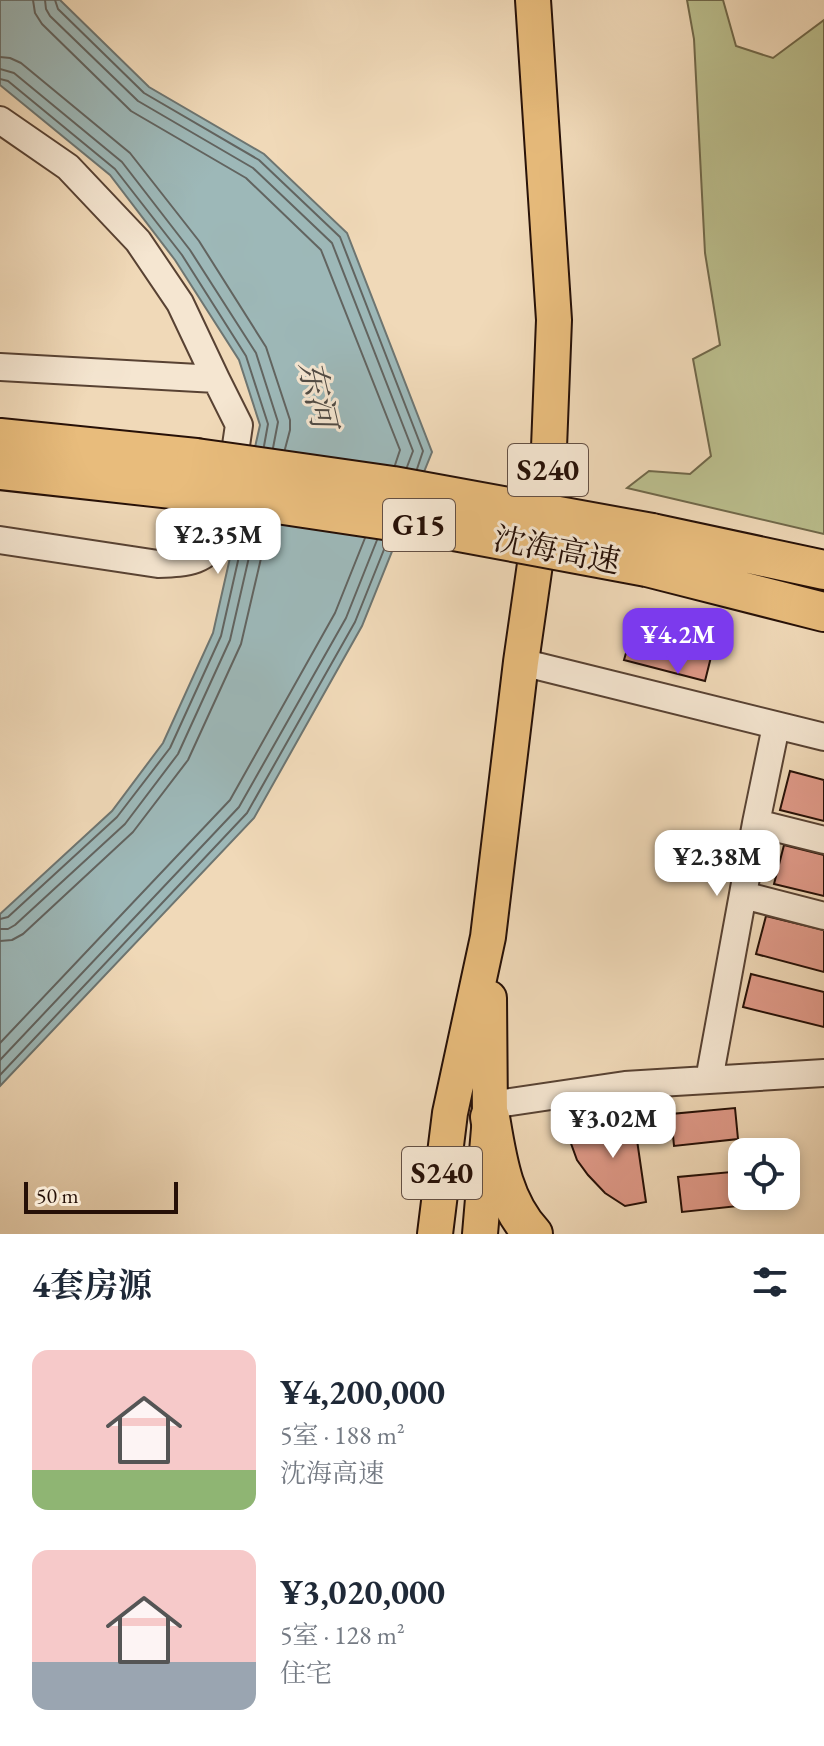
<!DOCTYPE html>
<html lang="zh">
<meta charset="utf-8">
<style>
body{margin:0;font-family:"EB Garamond","Noto Serif SC",serif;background:#f2f2f3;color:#1f2937;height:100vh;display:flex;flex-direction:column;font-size:30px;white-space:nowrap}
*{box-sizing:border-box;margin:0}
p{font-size:26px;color:#747a83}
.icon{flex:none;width:44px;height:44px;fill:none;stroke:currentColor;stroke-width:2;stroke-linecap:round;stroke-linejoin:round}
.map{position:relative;height:1234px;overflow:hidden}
.drawer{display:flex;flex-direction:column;background:#fff;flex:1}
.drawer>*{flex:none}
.tools{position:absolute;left:728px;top:1138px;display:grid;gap:16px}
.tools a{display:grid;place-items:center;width:72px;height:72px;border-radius:16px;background:#fff;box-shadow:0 4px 12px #0003;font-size:40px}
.scale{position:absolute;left:24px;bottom:20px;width:154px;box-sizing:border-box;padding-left:8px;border:4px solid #261007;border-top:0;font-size:22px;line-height:28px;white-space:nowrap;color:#261007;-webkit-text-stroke:6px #f5e6d1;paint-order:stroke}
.price{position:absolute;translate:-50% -68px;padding:0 18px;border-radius:16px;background:#fff;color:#222;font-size:26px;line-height:52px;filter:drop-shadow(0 2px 4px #0008)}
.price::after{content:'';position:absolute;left:50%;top:48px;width:24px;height:18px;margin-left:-12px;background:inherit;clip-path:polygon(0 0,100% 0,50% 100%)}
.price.selected{background:#7c3aed;color:#fff}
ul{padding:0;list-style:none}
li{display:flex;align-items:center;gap:24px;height:200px;padding:0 32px}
li span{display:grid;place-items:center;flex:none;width:224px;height:160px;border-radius:16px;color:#555}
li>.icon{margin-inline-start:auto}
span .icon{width:96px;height:96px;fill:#fffc;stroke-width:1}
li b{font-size:34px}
h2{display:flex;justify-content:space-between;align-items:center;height:96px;padding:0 32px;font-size:34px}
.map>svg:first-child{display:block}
.green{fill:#bbbf8e;stroke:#70684a;stroke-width:2}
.water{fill:#9db8b8;stroke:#6d7571;stroke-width:2}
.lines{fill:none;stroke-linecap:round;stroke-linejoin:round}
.shore{stroke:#626460;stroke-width:2}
.building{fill:#e09a89;stroke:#261007;stroke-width:2}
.minor-casing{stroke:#584233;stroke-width:30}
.major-casing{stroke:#261007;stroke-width:38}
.highway-casing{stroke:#261007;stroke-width:42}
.minor{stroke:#f5e6d1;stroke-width:26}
.major{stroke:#e8bc7c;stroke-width:34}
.highway{stroke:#e8bc7c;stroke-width:38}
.highway-bridge-casing{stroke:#261007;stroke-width:42;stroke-linecap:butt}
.highway-bridge{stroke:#e8bc7c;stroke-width:38}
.labels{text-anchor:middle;stroke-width:6;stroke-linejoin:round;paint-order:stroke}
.shield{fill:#f5e6d1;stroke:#645044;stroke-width:2}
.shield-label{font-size:30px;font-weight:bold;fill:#261007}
.street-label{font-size:32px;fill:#261007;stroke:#f5e6d1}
.water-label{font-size:34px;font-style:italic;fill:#504b45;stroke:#f5e6d1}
</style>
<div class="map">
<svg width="824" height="1234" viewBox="0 0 824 1234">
<rect width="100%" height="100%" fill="#f0d9b8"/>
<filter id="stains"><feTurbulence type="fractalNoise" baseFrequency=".0025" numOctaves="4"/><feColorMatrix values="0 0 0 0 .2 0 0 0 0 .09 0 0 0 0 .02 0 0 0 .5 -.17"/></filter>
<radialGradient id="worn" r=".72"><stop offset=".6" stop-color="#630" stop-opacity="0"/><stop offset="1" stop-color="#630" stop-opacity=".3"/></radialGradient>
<!-- green -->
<path class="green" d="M687,0H723L736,46L773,58L824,20V534L627,488L649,471L690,474L711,456L693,359L720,345L705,253L694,39Z"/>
<!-- water -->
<path class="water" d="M0,0H60L149,87L264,154L347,233L432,452L362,626L254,818L0,1086V914L112,811L163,743L213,633L260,425L239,360L175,260L110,175L0,85Z"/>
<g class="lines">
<!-- shore -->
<path class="shore" d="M33,0L35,13L42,24L131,111L246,178L321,250L400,450L395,465
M45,0L46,9L50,16L138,101L253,168L332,243L413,451L407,467
M55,0L58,9L144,93L259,160L340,237L423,451L417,469
M0,57L10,58L21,63L130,153L199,241L266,347L290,420V430L285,449
M0,69L14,73L122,162L190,250L256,353L278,422L273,448
M0,79L8,81L115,169L182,255L246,356L268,424L264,446
M0,919L8,917L117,817L170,748L221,636L247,521
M0,929H8L15,925L125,824L178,754L230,640L257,522
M0,941L12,940L23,934L133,832L188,760L241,644L269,524
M0,1043L230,800L335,613L365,538
M0,1060L239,807L346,618L377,540
M0,1075L247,813L355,622L387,542"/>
</g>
<!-- building -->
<path class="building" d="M632,632L712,653L705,681L624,660Z
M790,771L824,780V821L780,810Z
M784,845L824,855V896L774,884Z
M766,916L824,930V972L756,954Z
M751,974L824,992V1027L743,1007Z
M735,1108L738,1139L674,1146L671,1114Z
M624,1111L633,1116L634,1128L628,1135L629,1142L637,1140L646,1202L625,1206L605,1193L588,1175L577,1160L569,1138L609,1128L607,1120L613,1113Z
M742,1171V1196H783L784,1201L682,1212L678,1177Z"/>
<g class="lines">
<!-- minor casing -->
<g class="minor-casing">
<path id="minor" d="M0,120L68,167L138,241L180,303L216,379L0,367
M0,540L158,564C189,563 206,562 223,534L239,425L216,379
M521,662L824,737
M756,823L824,840
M743,895L824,916
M709,1080L756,823L776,726
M490,1105L625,1085L824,1073"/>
</g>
<!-- major casing -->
<g class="major-casing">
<path id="major" d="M435,1234L450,1113L488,937L521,662L548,473L554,320L533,0
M480,1234L490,1117L489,998"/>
</g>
<!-- highway casing -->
<g class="highway-casing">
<path id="highway" d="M0,438L196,458
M0,470L190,491
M652,533L824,570
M647,567L824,612
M490,1117C497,1159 503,1202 533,1234"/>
</g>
<!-- minor -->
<use href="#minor" class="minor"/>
<!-- major -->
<use href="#major" class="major"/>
<!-- highway -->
<use href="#highway" class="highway"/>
<!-- highway-bridge casing -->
<g class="highway-bridge-casing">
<path id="highway-bridge" d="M196,458L393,486L652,533
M190,491L438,528L647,567"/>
</g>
<!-- highway-bridge -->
<use href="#highway-bridge" class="highway-bridge"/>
</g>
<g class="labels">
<!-- shield labels -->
<g class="shield">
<rect x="508" y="444" width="80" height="52" rx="6"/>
<rect x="383" y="499" width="72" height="52" rx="6"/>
<rect x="402" y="1147" width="80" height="52" rx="6"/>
</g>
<g class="shield-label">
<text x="548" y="480">S240</text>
<text x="419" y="535">G15</text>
<text x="442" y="1183">S240</text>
</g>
<!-- street labels -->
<g class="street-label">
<text transform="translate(557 550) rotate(11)" y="11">沈海高速</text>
</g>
<!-- water labels -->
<g class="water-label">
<text transform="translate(318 394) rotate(77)" y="12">东河</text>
</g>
</g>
<rect width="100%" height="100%" filter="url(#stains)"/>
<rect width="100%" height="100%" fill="url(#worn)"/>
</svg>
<div class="tools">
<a><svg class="icon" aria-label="locate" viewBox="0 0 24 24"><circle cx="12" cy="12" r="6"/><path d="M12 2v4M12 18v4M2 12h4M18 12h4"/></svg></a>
</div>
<div class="scale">50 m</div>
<b class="price" style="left:218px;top:576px">¥2.35M</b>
<b class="price selected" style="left:678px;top:676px">¥4.2M</b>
<b class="price" style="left:717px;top:898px">¥2.38M</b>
<b class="price" style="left:613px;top:1160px">¥3.02M</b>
</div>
<section class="drawer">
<h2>4套房源<svg class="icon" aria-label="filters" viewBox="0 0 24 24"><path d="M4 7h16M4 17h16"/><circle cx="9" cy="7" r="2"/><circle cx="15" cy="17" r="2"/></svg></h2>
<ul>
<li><span style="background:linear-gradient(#f6c9c9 75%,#8fb573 0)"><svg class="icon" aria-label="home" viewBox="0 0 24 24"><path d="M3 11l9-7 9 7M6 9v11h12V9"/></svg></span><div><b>¥4,200,000</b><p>5室 · 188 m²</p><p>沈海高速</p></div></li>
<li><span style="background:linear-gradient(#f6c9c9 70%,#9aa5b1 0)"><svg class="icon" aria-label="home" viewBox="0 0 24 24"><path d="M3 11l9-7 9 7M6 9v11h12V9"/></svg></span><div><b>¥3,020,000</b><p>5室 · 128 m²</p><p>住宅</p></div></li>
</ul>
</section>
